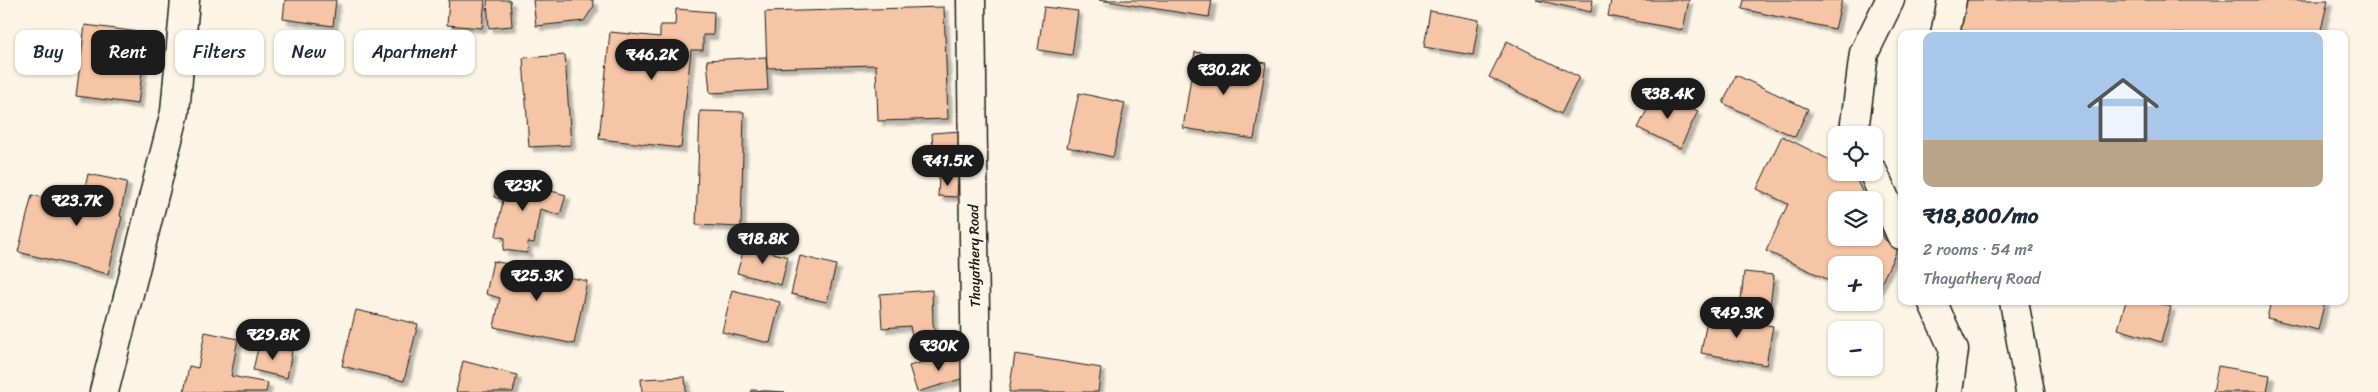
<!DOCTYPE html>
<meta charset="utf-8">
<style>
body{margin:0;font-family:Sriracha,sans-serif;background:#f6f6f7;color:#1f2937;height:100vh;display:flex;flex-direction:column;font-size:19px;white-space:nowrap}
*{box-sizing:border-box;margin:0}
p{font-size:16px;color:#747a83}
.icon{flex:none;width:28px;height:28px;fill:none;stroke:currentColor;stroke-width:2;stroke-linecap:round;stroke-linejoin:round}
.map{position:relative;flex:1;overflow:hidden}
.drawer{position:absolute;left:1898px;top:30px;width:450px;height:275px;display:flex;flex-direction:column;background:#fff;border-radius:10px;box-shadow:0 1px 4px #0004}
.drawer>*{flex:none}
.guide{position:absolute;left:15px;top:30px;width:475px;height:45px;display:flex;gap:10px}
.tools{position:absolute;left:1828px;top:126px;display:grid;gap:10px}
.tools a{display:grid;place-items:center;width:55px;height:55px;border-radius:10px;background:#fff;box-shadow:0 1px 4px #0004;font-size:25px}
.price{position:absolute;translate:-50% -42px;padding:0 11px;border-radius:18px;background:#1c1c1c;color:#fff;font-size:16px;line-height:32px;filter:drop-shadow(0 1px 2px #0008)}
.price::after{content:'';position:absolute;left:50%;top:30px;width:15px;height:11px;margin-left:-8px;background:inherit;clip-path:polygon(0 0,100% 0,50% 100%)}
.price.on{background:#222;color:#fff}
ul{padding:0;list-style:none}
li{display:grid;align-content:center;gap:10px;height:265px;padding:0 25px}
li+li{border-top:1px solid #e0e1e3}
li span{display:grid;place-items:center;height:155px;border-radius:10px;color:#555}
li>.icon{margin-inline-start:auto}
span .icon{width:90px;height:90px;fill:#fffc;stroke-width:1}
li b{font-size:21px}
.pill{padding:0 18px;border-radius:10px;background:#fff;box-shadow:0 1px 4px #0004;font-size:18px;line-height:45px}
.pill.on{background:#1c1c1c;color:#fff}
.map>svg:first-child{display:block}
.building{fill:#f6c5a5;stroke:#1c1c1c;filter:url(#shadow)}
.lines{fill:none;stroke-linecap:round;stroke-linejoin:round}
.minor-casing{stroke:#1c1c1c;stroke-width:31}
.minor{stroke:#fcf5e5;stroke-width:28}
.labels{text-anchor:middle;stroke-width:5;stroke-linejoin:round;paint-order:stroke}
.street-label{font-size:14px;fill:#1c1c1c;stroke:#fcf5e5}
</style>
<div class="map">
<svg width="2378" height="392" viewBox="0 0 2378 392">
<defs>
<filter id="shadow"><feDropShadow dx="4.5" dy="4.5" stdDeviation="1" flood-color="#0004"/></filter>
</defs>
<rect width="100%" height="100%" fill="#fcf5e5"/>
<filter id="ink" filterUnits="userSpaceOnUse"><feTurbulence type="fractalNoise" baseFrequency=".02" numOctaves="2"/><feDisplacementMap in="SourceGraphic" scale="10" xChannelSelector="R" yChannelSelector="G"/><feConvolveMatrix kernelMatrix="1 2 1 2 8 2 1 2 1" color-interpolation-filters="sRGB"/></filter>
<g filter="url(#ink)">
<!-- building -->
<path class="building" d="M285,0H336L333,26L283,19Z
M449,0H485L482,28L447,25Z
M487,0H510L512,26L489,28Z
M533,0H593L594,6L584,21L536,26Z
M1099,0H1212L1209,17Z
M1536,0H1593L1591,12Z
M1611,0H1689L1683,30L1608,16Z
M1744,0H1842L1835,29L1742,9Z
M1946,0H2328L2320,34H1935Z
M944,7L948,119L878,121L876,65L767,68L765,12Z
M1044,7L1078,11L1072,55L1038,50Z
M676,9L714,12L713,35H703V50H691L681,148L599,139L610,32L660,37V25H675Z
M1430,11L1479,20L1473,55L1424,47Z
M85,25L147,33L138,104L76,96Z
M1507,41L1579,77L1561,114L1489,77Z
M1195,52L1266,63L1254,139L1183,128Z
M565,55L571,145L529,147L523,58Z
M766,57L768,90L710,93L707,60Z
M1736,75L1808,109L1795,137L1723,103Z
M1656,92L1698,111L1680,148L1638,128Z
M1079,93L1125,103L1113,157L1067,147Z
M700,111L744,112L741,227L696,225Z
M961,131L962,147L933,150L932,133Z
M1782,136L1836,163V172H1853L1866,200H1836V238H1874V216L1885,240L1899,246L1874,298V265H1836V283L1766,251L1788,204L1757,189Z
M88,174L127,182L120,216L122,217L108,274L18,252L32,195L81,207Z
M939,176L958,177L957,197L938,196Z
M500,177L566,195L560,215L540,209L534,243L528,242L527,253L503,250L505,238L496,236L503,200L494,197Z
M745,245L788,257L781,285L737,273Z
M800,256L836,265L827,302L791,294Z
M493,261L587,281L574,344L494,327L500,298L486,294Z
M1744,272L1774,275L1769,313L1740,309Z
M732,290L780,302L770,343L722,332Z
M932,290L933,324L939,353L916,357L910,326L882,328L880,294Z
M2126,301H2152L2171,307L2161,342L2118,329Z
M2271,301H2325L2318,330L2267,318Z
M356,310L418,324L404,381L342,366Z
M1708,314L1773,326L1766,365L1701,353Z
M205,332L238,339L231,376L268,383L266,392H184L189,366L198,368Z
M259,344L292,351L287,378L253,370Z
M960,351L968,377L917,392L909,366Z
M1015,354L1101,368L1098,392H1009Z
M463,361L517,375L513,392H456Z
M2218,366L2270,375L2267,392H2213Z
M685,377L686,392H642L641,379Z
M751,390L785,392H751Z"/>
<g class="lines">
<!-- minor casing -->
<g class="minor-casing">
<path id="minor" d="M971,0L976,392
M1945,34L1952,0
M1855,135L1854,131L1864,53L1890,0
M1873,172L1901,235
M1932,301L1954,350L1948,392
M2014,301L2030,392
M104,392L175,112L185,0"/>
</g>
<!-- minor -->
<use href="#minor" class="minor"/>
</g>
</g>
<g class="labels">
<!-- street labels -->
<g class="street-label">
<text transform="translate(974 256) rotate(-91)" y="5">Thayathery Road</text>
</g>
</g>
</svg>
<div class="tools">
<a><svg class="icon" aria-label="locate" viewBox="0 0 24 24"><circle cx="12" cy="12" r="6"/><path d="M12 2v4M12 18v4M2 12h4M18 12h4"/></svg></a>
<a><svg class="icon" aria-label="layers" viewBox="0 0 24 24"><path d="M12 4l9 5-9 5-9-5zM3 14l9 5 9-5"/></svg></a>
<a>+</a>
<a>−</a>
</div>
<b class="price" style="left:652px;top:81px">₹46.2K</b>
<b class="price" style="left:1224px;top:96px">₹30.2K</b>
<b class="price" style="left:1668px;top:120px">₹38.4K</b>
<b class="price" style="left:948px;top:187px">₹41.5K</b>
<b class="price" style="left:523px;top:212px">₹23K</b>
<b class="price" style="left:77px;top:227px">₹23.7K</b>
<b class="price on" style="left:763px;top:265px">₹18.8K</b>
<b class="price" style="left:537px;top:302px">₹25.3K</b>
<b class="price" style="left:1737px;top:339px">₹49.3K</b>
<b class="price" style="left:273px;top:361px">₹29.8K</b>
<b class="price" style="left:939px;top:372px">₹30K</b>
<div class="guide">
<a class="pill">Buy</a>
<a class="pill on">Rent</a>
<a class="pill">Filters</a>
<a class="pill">New</a>
<a class="pill">Apartment</a>
</div>
<section class="drawer">
<ul>
<li><span style="background:linear-gradient(#a9c7e8 70%,#b9a48a 0)"><svg class="icon" aria-label="home" viewBox="0 0 24 24"><path d="M3 11l9-7 9 7M6 9v11h12V9"/></svg></span><div><b>₹18,800/mo</b><p>2 rooms · 54 m²</p><p>Thayathery Road</p></div></li>
</ul>
</section>
</div>
